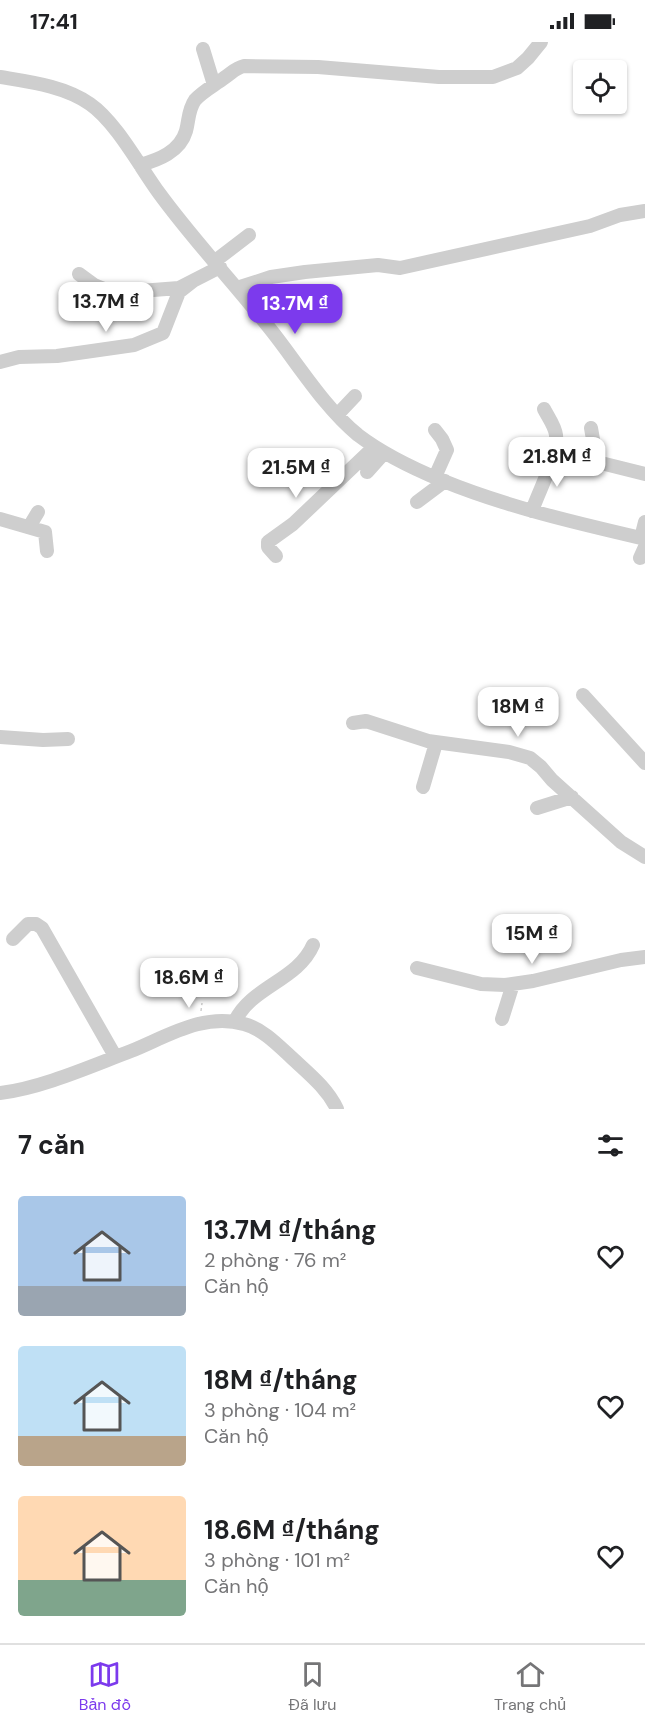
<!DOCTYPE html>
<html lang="vi">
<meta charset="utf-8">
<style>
body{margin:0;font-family:"DM Sans",sans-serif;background:#f2f2f2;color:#202124;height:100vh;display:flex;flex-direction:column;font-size:22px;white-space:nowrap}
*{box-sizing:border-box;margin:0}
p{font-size:20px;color:#757577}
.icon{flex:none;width:33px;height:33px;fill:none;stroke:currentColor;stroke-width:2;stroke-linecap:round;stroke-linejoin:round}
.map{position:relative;height:1067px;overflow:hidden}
.sheet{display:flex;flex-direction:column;background:#fff;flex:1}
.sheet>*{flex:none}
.tools{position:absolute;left:573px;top:18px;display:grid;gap:12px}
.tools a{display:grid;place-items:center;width:54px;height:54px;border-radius:6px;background:#fff;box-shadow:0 2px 4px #0004;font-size:30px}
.price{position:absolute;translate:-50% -51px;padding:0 14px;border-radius:12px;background:#fff;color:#222;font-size:20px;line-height:39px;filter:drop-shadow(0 2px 3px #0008)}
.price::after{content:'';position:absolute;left:50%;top:36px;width:18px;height:14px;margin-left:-9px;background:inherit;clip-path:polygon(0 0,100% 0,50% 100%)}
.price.selected{background:#7c3aed;color:#fff}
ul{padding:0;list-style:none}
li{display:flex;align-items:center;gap:18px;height:150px;padding:0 18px}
li span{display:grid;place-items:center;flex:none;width:168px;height:120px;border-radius:6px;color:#555}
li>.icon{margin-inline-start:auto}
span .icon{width:72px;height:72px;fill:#fffc;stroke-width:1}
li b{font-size:26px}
h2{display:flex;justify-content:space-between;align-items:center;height:72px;padding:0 18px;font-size:26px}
.status{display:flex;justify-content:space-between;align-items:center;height:42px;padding:0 30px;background:#fff;direction:ltr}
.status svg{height:16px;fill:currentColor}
.menu{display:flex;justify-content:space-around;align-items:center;height:84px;border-top:2px solid #e0e0e0;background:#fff;font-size:16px;color:#757577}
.menu a{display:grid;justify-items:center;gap:3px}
.menu .selected{color:#7c3aed}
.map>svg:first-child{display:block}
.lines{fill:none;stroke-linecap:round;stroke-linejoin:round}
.path{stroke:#cecece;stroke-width:1.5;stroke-dasharray:3 3;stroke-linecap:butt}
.minor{stroke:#cecece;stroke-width:14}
</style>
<div class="status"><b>17:41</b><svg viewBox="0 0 49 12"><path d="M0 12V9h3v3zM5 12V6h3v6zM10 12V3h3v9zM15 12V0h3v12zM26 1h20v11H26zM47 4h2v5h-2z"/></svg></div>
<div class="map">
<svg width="645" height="1067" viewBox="0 0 645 1067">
<rect width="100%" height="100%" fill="#fff"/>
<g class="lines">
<!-- path -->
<path class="path" d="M201,969L202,961"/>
<!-- minor -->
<path class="minor" d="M203,7L214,43
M0,35C30,40 64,44 90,62C116,80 140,125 159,151C194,199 235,242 271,288C298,322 324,365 358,393C383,412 412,426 441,438C507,465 576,481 645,497
M140,123C158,118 180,110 186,89C189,78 188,68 195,58C203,49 215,43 224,36C232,31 235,26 244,24L318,25L439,35H493L517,26L528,16L541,0
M215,219L249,193
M79,232L94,243L114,251L179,246L220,225
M237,246L271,235L305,230L378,223L400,226L590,184L620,173L645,169
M252,264L265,255
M0,320L19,315L57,314L134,303L163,291L179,250L193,239
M338,372L355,354
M591,386L597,420
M553,413L597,420L645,432
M367,430L384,411
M435,435L447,408L442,397L435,388
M417,460L445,439
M532,469C539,448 558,414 556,393C555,384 548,375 544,367
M0,477L45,490L47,509
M29,485L38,470
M641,496L645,480
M276,514L268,505V500L293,482L374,405
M640,516L645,505
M583,653L645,721
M353,681L366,679L428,699L509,710L530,716L541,725L552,738L621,800L645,815
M0,695L43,698L68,697
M423,745L436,701
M537,766L572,755
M13,897L28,882H36L42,886L115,1014
M417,926L481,942L505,943L533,939L621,918L645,915
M502,977L513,942
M235,979C251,945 298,938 313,903
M0,1051C42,1046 91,1024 131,1009C166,995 204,970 244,982C263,987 278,1003 292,1016C309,1032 327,1046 337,1067"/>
</g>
</svg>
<div class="tools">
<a><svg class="icon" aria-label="locate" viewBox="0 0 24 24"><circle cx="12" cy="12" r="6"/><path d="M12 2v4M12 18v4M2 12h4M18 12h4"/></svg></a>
</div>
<b class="price" style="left:106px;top:291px">13.7M ₫</b>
<b class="price selected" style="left:295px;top:293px">13.7M ₫</b>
<b class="price" style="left:557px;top:446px">21.8M ₫</b>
<b class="price" style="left:296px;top:457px">21.5M ₫</b>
<b class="price" style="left:518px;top:696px">18M ₫</b>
<b class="price" style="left:532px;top:923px">15M ₫</b>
<b class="price" style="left:189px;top:967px">18.6M ₫</b>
</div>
<section class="sheet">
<h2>7 căn<svg class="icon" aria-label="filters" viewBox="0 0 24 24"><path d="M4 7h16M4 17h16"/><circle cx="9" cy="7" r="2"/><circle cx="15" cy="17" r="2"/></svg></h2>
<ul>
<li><span style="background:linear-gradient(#a9c7e8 75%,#9aa5b1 0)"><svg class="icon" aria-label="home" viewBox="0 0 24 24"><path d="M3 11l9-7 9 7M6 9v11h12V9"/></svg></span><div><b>13.7M ₫/tháng</b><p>2 phòng · 76 m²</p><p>Căn hộ</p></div><svg class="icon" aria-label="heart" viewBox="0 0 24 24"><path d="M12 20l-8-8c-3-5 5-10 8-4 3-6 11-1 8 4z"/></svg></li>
<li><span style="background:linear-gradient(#bfe0f5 75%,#b9a48a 0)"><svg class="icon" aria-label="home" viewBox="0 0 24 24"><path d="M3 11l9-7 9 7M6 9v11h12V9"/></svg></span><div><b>18M ₫/tháng</b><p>3 phòng · 104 m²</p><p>Căn hộ</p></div><svg class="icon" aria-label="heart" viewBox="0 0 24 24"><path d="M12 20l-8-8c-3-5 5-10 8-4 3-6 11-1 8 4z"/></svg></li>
<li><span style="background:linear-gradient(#ffd9b3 70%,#7fa58c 0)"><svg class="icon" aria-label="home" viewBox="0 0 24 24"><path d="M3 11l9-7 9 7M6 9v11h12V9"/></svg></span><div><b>18.6M ₫/tháng</b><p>3 phòng · 101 m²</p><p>Căn hộ</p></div><svg class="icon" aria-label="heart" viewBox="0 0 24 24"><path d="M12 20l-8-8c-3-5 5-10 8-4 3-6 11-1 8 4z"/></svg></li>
</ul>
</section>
<nav class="menu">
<a class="selected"><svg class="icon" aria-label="map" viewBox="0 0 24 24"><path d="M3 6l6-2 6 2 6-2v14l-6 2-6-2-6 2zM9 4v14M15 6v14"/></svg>Bản đồ</a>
<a><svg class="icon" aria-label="saved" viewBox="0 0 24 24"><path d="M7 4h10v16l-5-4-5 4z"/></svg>Đã lưu</a>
<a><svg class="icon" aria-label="home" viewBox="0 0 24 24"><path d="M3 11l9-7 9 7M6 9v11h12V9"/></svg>Trang chủ</a>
</nav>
